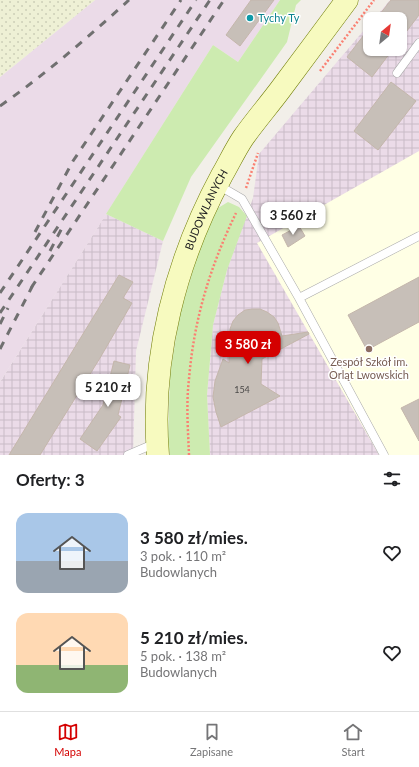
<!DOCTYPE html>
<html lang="pl">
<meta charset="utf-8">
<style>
body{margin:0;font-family:Lato,sans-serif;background:#f6f6f6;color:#202124;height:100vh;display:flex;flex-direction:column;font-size:15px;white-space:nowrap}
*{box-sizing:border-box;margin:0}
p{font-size:13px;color:#757577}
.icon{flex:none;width:22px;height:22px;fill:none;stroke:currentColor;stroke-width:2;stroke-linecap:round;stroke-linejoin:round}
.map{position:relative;height:455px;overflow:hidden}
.details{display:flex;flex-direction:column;background:#fff;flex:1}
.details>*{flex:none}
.needle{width:26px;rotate:29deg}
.controls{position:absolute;left:363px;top:12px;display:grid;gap:8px}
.controls a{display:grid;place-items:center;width:44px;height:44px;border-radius:8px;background:#fff;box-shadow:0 1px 3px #0004;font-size:20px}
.price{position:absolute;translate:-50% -34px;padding:0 9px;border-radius:8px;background:#fff;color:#222;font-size:13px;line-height:26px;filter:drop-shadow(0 1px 2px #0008)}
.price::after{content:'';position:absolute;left:50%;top:24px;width:12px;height:9px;margin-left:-6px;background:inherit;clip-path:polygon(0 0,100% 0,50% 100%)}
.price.selected{background:#d40000;color:#fff}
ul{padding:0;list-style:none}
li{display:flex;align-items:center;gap:12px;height:100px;padding:0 16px}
li span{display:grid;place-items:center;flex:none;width:112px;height:80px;border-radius:12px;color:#555}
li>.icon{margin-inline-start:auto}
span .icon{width:48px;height:48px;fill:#fffc;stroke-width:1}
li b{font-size:17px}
h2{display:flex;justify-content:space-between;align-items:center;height:48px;padding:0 16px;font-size:17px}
.menu{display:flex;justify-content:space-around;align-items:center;height:56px;border-top:1px solid #e0e0e0;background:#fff;font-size:11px;color:#757577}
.menu a{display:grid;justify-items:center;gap:2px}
.menu .selected{color:#d40000}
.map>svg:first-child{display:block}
.industrial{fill:url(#industrial-grid)}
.education{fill:#ffffe5}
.railway{fill:#ebdbe8}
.farmland{fill:url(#farmland-dots)}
.grass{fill:#cdebb0}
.building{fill:#c7bfb8;stroke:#c4b6ab}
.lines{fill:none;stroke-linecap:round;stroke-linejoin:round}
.lane-casing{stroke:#a9a9a9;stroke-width:9}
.secondary-casing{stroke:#707d05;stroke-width:23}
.path{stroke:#fa8072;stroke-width:2.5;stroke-dasharray:2 2;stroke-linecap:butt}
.lane{stroke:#fff;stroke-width:8}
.secondary{stroke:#f7fabf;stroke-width:22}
.rail{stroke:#707070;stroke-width:3;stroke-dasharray:8 8;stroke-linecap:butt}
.culture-dot{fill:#0f9aa8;stroke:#fff;stroke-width:1.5}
.education-dot{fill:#8d6e63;stroke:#fff;stroke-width:1.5}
.labels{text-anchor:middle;stroke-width:3;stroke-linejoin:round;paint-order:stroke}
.number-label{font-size:9px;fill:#4b4948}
.culture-label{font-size:11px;fill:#0d838f;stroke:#fff;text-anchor:start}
.street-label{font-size:11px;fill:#222;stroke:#fff}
.education-label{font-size:11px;fill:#785e54;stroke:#fff}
</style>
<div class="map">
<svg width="419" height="455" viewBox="0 0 419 455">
<defs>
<pattern id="industrial-grid" width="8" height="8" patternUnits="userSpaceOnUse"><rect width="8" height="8" fill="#ebdbe8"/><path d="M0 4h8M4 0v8" fill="none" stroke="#c9bcc7"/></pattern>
<pattern id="farmland-dots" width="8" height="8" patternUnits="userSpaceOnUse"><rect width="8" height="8" fill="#eef0d5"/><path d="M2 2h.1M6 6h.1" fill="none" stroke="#ccceb7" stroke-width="1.8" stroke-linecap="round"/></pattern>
</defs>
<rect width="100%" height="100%" fill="#f2efe9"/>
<!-- industrial -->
<path class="industrial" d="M390,0H419V455H210L207,395L213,325L227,270L253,198L259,154L370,23V49H400V19H374Z
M106,214L163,241L136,351L133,455H0V382Z"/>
<!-- education -->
<path class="education" d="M419,151V455H379L257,243Z"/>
<!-- railway -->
<path class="railway" d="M95,0H280L238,62L213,45L0,382V77Z"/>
<!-- farmland -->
<path class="farmland" d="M0,0H95L0,77Z"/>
<!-- grass -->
<path class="grass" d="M280,0H301L296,5L287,42L191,177L163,241L106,214L213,45L238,62Z
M228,202L239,207L247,216L227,270L213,325L207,395L210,455H170L168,444L170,374L180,314L200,246L218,208Z"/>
<!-- building -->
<path class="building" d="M251,0H274L240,46L226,35Z
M391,0H419V15L400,40V19H376Z
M370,27V49H393L372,77L347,57Z
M391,82L416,101L378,150L354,131Z
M299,226L305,236L288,247L282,235Z
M119,275L133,282L123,298L132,303L100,358L40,455H9Z
M419,277V322L367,350L348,315Z
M253,309H260L267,312L274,317L278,323L282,336L308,332L309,334L262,359L261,384L280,396L221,427L216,412L213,397L215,381L223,359L229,363L230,329L233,321L238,315L245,310Z
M114,361L130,365L118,415L121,417L97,451L80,439L103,405Z
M419,399V441L401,408Z"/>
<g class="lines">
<!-- lane casing -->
<g class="lane-casing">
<path id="lane" d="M397,73L419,43
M218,185L242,199L299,298L384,455
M299,298L419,236
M128,455L156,443"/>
</g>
<!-- secondary casing -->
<g class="secondary-casing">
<g id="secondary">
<path id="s1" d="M158,455C150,358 176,260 222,175C229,163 235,150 243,138C255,121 268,106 280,90C302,60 325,30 347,0"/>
</g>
</g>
<!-- path -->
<path class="path" d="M320,71L374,0
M246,188L258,153
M189,455C188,430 186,404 189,379C194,319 210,267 236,213"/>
<!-- lane -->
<use href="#lane" class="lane"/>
<!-- secondary -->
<use href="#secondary" class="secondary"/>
<!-- rail -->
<path class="rail" d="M0,106C47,73 87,38 129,0
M35,232L73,161L181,0
M50,251L63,226
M31,288L224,0
M0,293L196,0
M0,313L210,0
M0,324L8,308
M0,349L34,283"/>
</g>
<!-- markers -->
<circle class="culture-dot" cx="250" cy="18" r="4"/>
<circle class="education-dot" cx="369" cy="349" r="4"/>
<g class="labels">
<!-- number labels -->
<g class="number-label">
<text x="242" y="393">154</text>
</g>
<!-- culture labels -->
<g class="culture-label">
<text x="258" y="22">Tychy Ty</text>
</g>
<!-- street labels -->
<g class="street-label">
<text dy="4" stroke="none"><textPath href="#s1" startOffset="253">BUDOWLANYCH</textPath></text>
</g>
<!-- education labels -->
<g class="education-label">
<text x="369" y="366">Zespół Szkół im.<tspan x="369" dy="13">Orląt Lwowskich</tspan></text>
</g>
</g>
</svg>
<div class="controls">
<a><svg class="needle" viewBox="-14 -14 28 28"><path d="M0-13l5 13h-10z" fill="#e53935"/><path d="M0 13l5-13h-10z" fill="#757577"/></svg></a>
</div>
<b class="price" style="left:293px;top:236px">3 560 zł</b>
<b class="price selected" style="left:248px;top:365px">3 580 zł</b>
<b class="price" style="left:108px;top:408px">5 210 zł</b>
</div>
<section class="details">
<h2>Oferty: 3<svg class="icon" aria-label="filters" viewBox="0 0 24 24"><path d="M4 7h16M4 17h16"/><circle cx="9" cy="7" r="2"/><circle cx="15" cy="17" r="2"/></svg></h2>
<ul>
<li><span style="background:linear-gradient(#a9c7e8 60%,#9aa5b1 0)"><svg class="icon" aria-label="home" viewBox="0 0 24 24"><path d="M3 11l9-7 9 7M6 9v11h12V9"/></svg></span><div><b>3 580 zł/mies.</b><p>3 pok. · 110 m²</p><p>Budowlanych</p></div><svg class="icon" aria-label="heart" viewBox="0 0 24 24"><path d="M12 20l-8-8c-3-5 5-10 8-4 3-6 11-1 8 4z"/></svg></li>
<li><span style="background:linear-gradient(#ffd9b3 65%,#8fb573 0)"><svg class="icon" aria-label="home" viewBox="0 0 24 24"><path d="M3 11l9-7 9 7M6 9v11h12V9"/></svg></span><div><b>5 210 zł/mies.</b><p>5 pok. · 138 m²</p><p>Budowlanych</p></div><svg class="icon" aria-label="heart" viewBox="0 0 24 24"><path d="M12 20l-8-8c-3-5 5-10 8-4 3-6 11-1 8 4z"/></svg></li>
</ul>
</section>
<nav class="menu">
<a class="selected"><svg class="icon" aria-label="map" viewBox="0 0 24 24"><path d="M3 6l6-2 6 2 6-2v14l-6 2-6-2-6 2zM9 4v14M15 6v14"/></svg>Mapa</a>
<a><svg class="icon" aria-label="saved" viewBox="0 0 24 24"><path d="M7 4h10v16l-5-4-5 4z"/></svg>Zapisane</a>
<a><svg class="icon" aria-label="home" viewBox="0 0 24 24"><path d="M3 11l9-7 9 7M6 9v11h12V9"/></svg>Start</a>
</nav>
